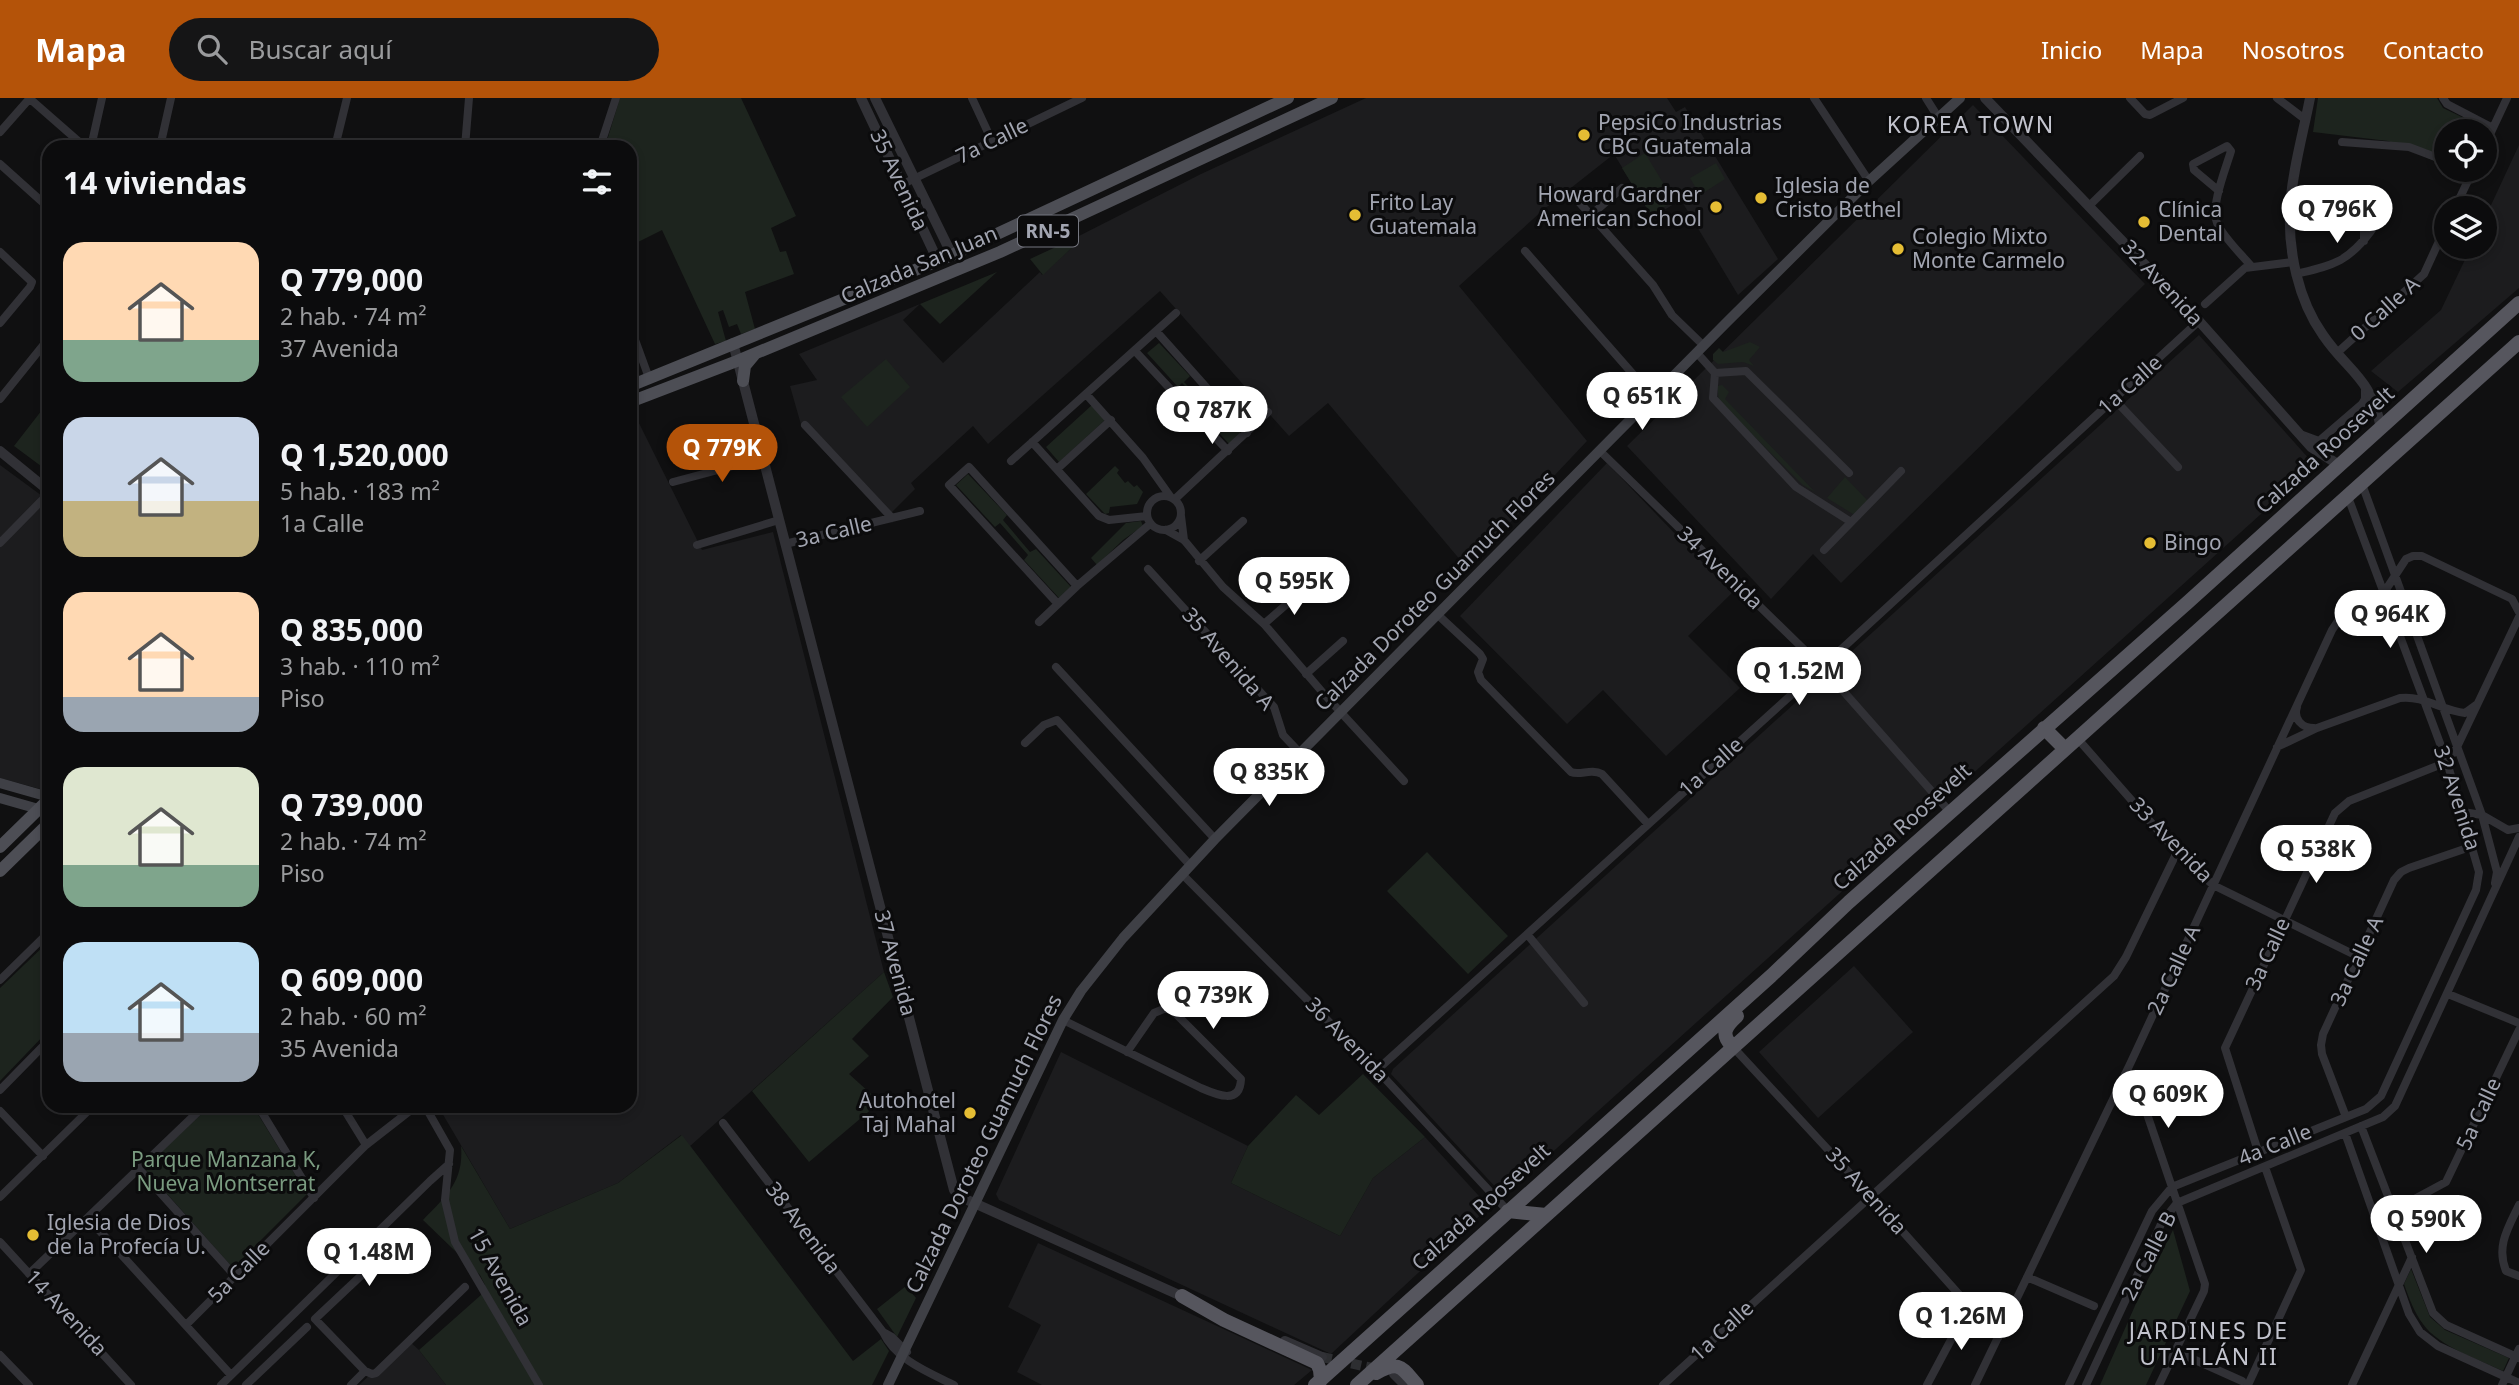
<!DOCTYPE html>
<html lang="es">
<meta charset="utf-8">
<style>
body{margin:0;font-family:"Noto Sans",sans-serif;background:#151516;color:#f1f3f6;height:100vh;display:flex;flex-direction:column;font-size:26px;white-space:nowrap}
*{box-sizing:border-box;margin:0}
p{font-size:23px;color:#9a9b9d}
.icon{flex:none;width:38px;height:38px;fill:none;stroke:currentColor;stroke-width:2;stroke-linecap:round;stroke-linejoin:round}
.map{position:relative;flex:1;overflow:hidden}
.side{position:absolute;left:42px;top:42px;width:595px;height:973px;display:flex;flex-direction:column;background:#0c0c0d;border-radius:21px;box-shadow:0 4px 10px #0003,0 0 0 2px #2c2c2e}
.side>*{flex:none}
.controls{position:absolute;left:2434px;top:21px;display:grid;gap:14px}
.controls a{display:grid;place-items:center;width:63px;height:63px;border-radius:50%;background:#0c0c0d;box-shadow:0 4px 10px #0003,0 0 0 2px #2c2c2e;font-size:35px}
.price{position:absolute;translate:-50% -60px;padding:0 16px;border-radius:24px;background:#fff;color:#222;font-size:23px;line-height:46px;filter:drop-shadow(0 2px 4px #0008)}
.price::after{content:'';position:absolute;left:50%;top:42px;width:21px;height:16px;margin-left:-10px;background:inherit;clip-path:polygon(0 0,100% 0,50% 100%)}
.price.current{background:#b45309;color:#fff}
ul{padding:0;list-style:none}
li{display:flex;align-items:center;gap:21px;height:175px;padding:0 21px}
li span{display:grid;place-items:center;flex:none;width:196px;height:140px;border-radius:21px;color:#555}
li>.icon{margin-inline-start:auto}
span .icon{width:84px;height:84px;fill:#fffc;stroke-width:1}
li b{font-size:30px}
h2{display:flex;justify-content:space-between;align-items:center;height:84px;padding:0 21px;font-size:30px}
header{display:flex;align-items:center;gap:42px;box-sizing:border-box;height:98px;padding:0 35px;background:#b45309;color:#fff}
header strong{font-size:33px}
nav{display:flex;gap:38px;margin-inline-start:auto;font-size:24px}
.search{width:490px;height:63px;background:#151516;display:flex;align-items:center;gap:18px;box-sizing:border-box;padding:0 24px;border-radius:38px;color:#9a9b9d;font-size:26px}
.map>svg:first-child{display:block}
.built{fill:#1c1c1e}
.green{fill:#1d241e}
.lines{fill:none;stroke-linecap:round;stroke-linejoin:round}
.tertiary-tunnel{stroke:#2d2e31;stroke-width:10;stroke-dasharray:10 5;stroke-linecap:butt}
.minor{stroke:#313136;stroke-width:8}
.tertiary{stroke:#313136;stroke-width:10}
.secondary{stroke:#3f4046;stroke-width:10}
.primary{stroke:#4d4e55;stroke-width:12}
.trunk{stroke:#56565e;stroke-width:14}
.poi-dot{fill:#e5bd34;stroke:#0b0b0c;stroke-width:2.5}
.labels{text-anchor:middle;stroke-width:6;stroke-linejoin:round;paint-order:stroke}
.shield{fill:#0b0b0c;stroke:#757780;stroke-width:2}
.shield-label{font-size:19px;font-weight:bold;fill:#a2a5b1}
.poi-label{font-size:21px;fill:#a2a5b1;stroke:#0b0b0c;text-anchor:start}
.street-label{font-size:21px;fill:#a2a5b1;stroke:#0b0b0c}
.park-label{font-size:21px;fill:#7a9b80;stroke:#0b0b0c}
.neighbourhood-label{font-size:23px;letter-spacing:2px;fill:#c3c4ce;stroke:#0b0b0c}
</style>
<header>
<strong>Mapa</strong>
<div class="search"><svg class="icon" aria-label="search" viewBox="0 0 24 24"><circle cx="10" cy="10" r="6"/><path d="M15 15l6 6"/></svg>Buscar aquí</div>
<nav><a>Inicio</a><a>Mapa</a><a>Nosotros</a><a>Contacto</a></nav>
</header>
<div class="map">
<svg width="2519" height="1287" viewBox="0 0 2519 1287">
<rect width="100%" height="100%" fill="#101011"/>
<!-- built -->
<path class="built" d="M1366,0H1667L1676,14L1685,9L1778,161L1738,197L1681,102L1652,119L1614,56L1543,112L1459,188L1587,343L1467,470L1328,305L1289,338L1160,193L988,346L973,328L911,385L915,391L887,419L802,330L790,288L817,282L799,256L920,206L903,222L943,265L1040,174L1042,177L1079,143L1073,141L1201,76Z
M1973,7L2145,186L1841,485L1813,456L1771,501L1627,348Z
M2519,47V190L2398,294L2371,273L2441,212L2471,149H2485V120Z
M2199,237L2311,363V371L1507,1095L1499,1093L1391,976L1393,971Z
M631,309L702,452L773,434L884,874L689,1049L681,1037L618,1085L510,1131L438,1008H630Z
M1607,365L1732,495L1688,538L1740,590L1666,658L1603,592L1567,626L1460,518Z
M0,367L49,403V688L44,692L0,680Z
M1854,868L1913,934L1818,1020L1759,954Z
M1061,954L1248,1048L1231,1085L1340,1138L1373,1080L1425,1039L1489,1109L1331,1256L999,1102L996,1096Z
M1038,1145L1312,1272L1294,1287H1042L1017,1274L1041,1227L1008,1209Z
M408,1242L419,1252L446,1287H359Z"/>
<!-- green -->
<path class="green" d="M620,0H741L796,118L771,130L780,154L786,153L794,176L745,194L755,231L741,236L737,226L729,229L723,212L718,214L726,243L715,246L662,132L630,148V49H605Z
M2318,0H2437L2443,10L2489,32L2485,41V33H2446V68L2388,43L2313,34Z
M1645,55L1674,103L1651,117L1622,70Z
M1716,65L1725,81L1700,97L1690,80Z
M1073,141L1079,143L1043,177L1030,161Z
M997,174L940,226L920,206Z
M1750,244L1760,249L1749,262L1754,268L1743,264L1718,266L1713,262V256L1719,250L1723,254Z
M1159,245L1190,278L1184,284L1207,308L1212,304L1242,336L1230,347L1200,314L1205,309L1182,285L1178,289L1147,255Z
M886,261L910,289L867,329L841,299Z
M1722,287L1729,294L1725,301L1815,394L1803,387L1719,303L1717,288Z
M49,303V374L14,348Z
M1092,307L1105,322L1059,364L1046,349Z
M1115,368L1119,372L1117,375L1125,385L1128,383L1134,389L1137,387L1143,394L1137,406L1110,409L1109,415L1105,416L1086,396Z
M968,376L1007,417L1003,422L1030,454L1036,451L1071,489L1059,500L1024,462L1028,457L1000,425L995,429L956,387Z
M1845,379L1868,403L1858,415L1853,416L1827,400Z
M1141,423L1143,428L1123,442L1097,467L1091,460L1126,425Z
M1427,754L1508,838L1468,876L1387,793Z
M49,843V932L0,983V890Z
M884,874L893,899L852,941L869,958L849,976L880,1004L809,1064L752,993Z
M1363,976L1425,1039L1373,1080L1340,1138L1231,1085L1248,1048L1296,997L1319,1017Z
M210,1008H253L307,1096L233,1170L144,1070Z
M682,1037L853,1263L881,1241L889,1253L872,1287H446L419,1252L481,1197L485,1187L480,1177L423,1122C446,1098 464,1084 461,1048L510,1131L618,1085Z
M2173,1132L2190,1193L2146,1287H2100L2138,1201Z
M2411,1171L2430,1219L2445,1232L2509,1260L2503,1273C2480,1262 2438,1248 2423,1226C2414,1214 2409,1200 2404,1186Z
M906,1188L916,1200L897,1239L877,1211Z"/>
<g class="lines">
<!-- tertiary-tunnel -->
<path class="tertiary-tunnel" d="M1322,1259L1377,1271"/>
<!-- minor -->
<path class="minor" d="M29,0L85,49
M972,0L992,43
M1814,0L1869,83
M1926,0L1938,19
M2130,0L2145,16L2150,17L2183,0
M2277,0L2306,22
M2443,0L2447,6L2493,30
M0,34L30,0
M2342,44L2409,49L2446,63
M2485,47L2507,0
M91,49L102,0
M160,49L171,0
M335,49L347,0
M465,49L469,0
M600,49L616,0
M0,66L49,110
M901,87L1082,0
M2219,93L2194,72L2193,66L2227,48L2231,53C2226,70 2210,109 2217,125C2223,139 2242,157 2252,169
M1571,95L1653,187L1672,217L1704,248
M2089,108L2140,58
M2455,110L2473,72
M1591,117L1622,90
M1525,153L1653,299
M0,154L32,184L30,189L0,225
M2296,176C2333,167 2347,165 2371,133C2375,127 2380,121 2383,115L2380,113L2364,119V143
M2205,206L2245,170L2293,164
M630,228L649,280
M1156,233L1247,335
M1135,253L1228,353
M2338,254L2424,176L2446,128
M1697,255L1715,275
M1715,275L1713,300L1796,389L1851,424
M1715,275L1746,273L1849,375
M1086,296L1143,360L1170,398
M0,301L49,240
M2114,301L2178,369
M805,327L892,420
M2300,336L2319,343L2362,306L2365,301V288
M1032,344L1099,418L1109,422L1147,418
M1601,354L1822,569L1950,714
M1011,363L1176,215
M1057,371L1111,322
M673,384L763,360
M2362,386L2482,717L2497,774L2495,785
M1147 415a17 17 0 1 1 34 0a17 17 0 1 1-34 0Z
M1175,401L1268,314
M1181,418L1184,442
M1166,432L1184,442L1223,489L1264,526L1324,596L1404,683
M0,445L49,395
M785,446L920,413
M697,447L779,422
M1824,452L1901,373
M1199,463L1243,423
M1148,471L1274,609L1283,637L1301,656
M1058,506L949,387L969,369L1077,488
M1438,517L1480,556L1483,561L1478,574L1481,582L1571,674C1580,678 1591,670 1602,676L1648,726
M1039,524L1077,488L1150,426
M1264,526L1304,491
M1056,569L1215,741
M1306,576L1343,543
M2297,609C2293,621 2302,630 2314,630
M2077,640L2177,754L2213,787L2359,859
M1025,645L1044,627L1057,622L1190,767
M2277,649L2317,630L2400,600C2424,597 2442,613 2465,615L2476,607
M2463,714L2482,717L2508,732L2519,730
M1182,776L1377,972L1508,1113
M1527,836L1584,905
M0,882L49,834
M2448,896L2519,925
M1063,922L1201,990C1217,997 1240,1007 1241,981L1174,914L1166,910L1154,915L1127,954
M1732,948L1870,1097L1998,1240
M1377,972L1822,569L2199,223
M2125,976L2145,1010L2205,1186L2204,1193L2159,1287
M0,992L49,942
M258,1008L314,1100
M342,1008L366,1047
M425,1008L450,1052L445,1102L455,1144L539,1287
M0,1013L43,1058
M2346,1019L2322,956L2321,947L2323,936L2394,782L2401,774L2409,770L2473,748
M723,1025L883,1234C896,1262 928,1274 954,1287
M2361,1028L2433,1215L2446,1227L2519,1260
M2345,1035L2409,1216L2420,1234L2438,1248L2519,1285
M2258,1053L2225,950L2335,715L2349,703L2447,664L2457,649L2519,519
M139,1071L235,1178
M0,1099L93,1008
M2519,1107C2508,1130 2496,1148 2506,1173L2519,1178
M2394,1112L2446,1084L2519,932
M88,1120L231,1277
M2381,1137L2399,1127
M0,1144L131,1287
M29,1176L204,1008
M2027,1179L2094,1208
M186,1227L366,1047L416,1008
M883,1234L892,1239L907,1254
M2175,1253L2242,1283
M0,1257L29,1287
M365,1273L315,1221L400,1141
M365,1273L372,1276L376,1275L465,1189
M221,1287L430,1083L449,1066
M246,1287L307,1229
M351,1287L365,1273
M1663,1287L2114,878L2126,859L2177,754
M1927,1287L1969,1208
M1975,1287L2131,964L2332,532L2344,514L2385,493L2406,461L2413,458H2422L2512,501L2519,514
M2069,1287L2152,1113L2172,1089L2366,1011L2381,998L2476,792L2479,774L2447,664L2348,399
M2086,1287L2162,1124L2177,1105L2383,1019L2395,1008L2519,739
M2248,1287L2301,1172L2265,1069
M2352,1287L2412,1159
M2502,1287L2519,1251"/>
<!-- tertiary -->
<path class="tertiary" d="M861,0L938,163
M875,0L952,157
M1985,0L2199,223L2311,349L2339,367
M2310,0C2303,36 2292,74 2290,110C2288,153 2298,202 2323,237C2349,275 2371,279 2381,330
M733,245L954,1092L963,1100L1188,1201
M0,353L49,393
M1285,1243L1322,1259
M1394,1276L1405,1287"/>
<!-- secondary -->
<path class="secondary" d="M0,685L49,699
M0,700L49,714
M888,1287L1063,922L1081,893L1123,840L1215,741L1727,224L1869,83L1960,0"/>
<!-- primary -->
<path class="primary" d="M743,283L745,268L755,256
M630,288L952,157L1288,0
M630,304L737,263L1000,154L1332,0
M0,749L49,701
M0,773L49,725"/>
<!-- trunk -->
<path class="trunk" d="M2044,630L2065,651
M1732,948C1720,936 1726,928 1737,918
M1508,1113L1546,1117
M1182,1198L1224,1222L1317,1265L1320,1272L1321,1282
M1376,1275C1400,1262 1401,1269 1417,1287
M1315,1287L1771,878L1849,804L2187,505L2519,205
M1357,1287L2519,244"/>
</g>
<!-- markers -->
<g class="poi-dot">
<circle cx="1584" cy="37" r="7"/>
<circle cx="1761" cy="100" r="7"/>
<circle cx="1716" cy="109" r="7"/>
<circle cx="1355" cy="117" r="7"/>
<circle cx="2144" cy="124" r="7"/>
<circle cx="1898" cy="151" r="7"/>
<circle cx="2150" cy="445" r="7"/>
<circle cx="970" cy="1015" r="7"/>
<circle cx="33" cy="1137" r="7"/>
</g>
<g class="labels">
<!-- shield labels -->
<rect class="shield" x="1018" y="117.5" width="60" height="31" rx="5"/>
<g class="shield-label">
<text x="1048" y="140">RN-5</text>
</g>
<!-- poi labels -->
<g class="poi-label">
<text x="1598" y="32">PepsiCo Industrias<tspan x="1598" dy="24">CBC Guatemala</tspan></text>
<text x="1775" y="95">Iglesia de<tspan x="1775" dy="24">Cristo Bethel</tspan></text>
<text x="1702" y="104" text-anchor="end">Howard Gardner<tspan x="1702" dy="24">American School</tspan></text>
<text x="1369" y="112">Frito Lay<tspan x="1369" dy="24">Guatemala</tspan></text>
<text x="2158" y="119">Clínica<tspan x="2158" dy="24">Dental</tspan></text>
<text x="1912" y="146">Colegio Mixto<tspan x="1912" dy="24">Monte Carmelo</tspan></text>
<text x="2164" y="452">Bingo</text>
<text x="956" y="1010" text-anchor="end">Autohotel<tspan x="956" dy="24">Taj Mahal</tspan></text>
<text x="47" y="1132">Iglesia de Dios<tspan x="47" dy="24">de la Profecía U.</tspan></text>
</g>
<!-- street labels -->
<g class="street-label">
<text transform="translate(992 43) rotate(-26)" y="7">7a Calle</text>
<text transform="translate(899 82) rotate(65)" y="7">35 Avenida</text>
<text transform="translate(919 167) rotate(-23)" y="7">Calzada San Juan</text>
<text transform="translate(2162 185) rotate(47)" y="7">32 Avenida</text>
<text transform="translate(2385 211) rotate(-42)" y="7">0 Calle A</text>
<text transform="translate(2130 287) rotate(-42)" y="7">1a Calle</text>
<text transform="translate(2325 352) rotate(-42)" y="7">Calzada Roosevelt</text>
<text transform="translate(834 434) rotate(-13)" y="7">3a Calle</text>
<text transform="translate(1720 470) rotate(44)" y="7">34 Avenida</text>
<text transform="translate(1435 493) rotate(-45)" y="7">Calzada Doroteo Guamuch Flores</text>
<text transform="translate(1228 561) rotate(49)" y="7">35 Avenida A</text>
<text transform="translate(1711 669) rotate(-42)" y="7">1a Calle</text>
<text transform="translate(2457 700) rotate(72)" y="7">32 Avenida</text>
<text transform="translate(1902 729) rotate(-42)" y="7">Calzada Roosevelt</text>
<text transform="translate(2171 742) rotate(46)" y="7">33 Avenida</text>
<text transform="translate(2268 856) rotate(-65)" y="7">3a Calle</text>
<text transform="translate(2357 863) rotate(-65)" y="7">3a Calle A</text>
<text transform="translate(895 865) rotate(75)" y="7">37 Avenida</text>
<text transform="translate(2174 872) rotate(-65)" y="7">2a Calle A</text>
<text transform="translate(1347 942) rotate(46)" y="7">36 Avenida</text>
<text transform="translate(2479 1016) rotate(-65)" y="7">5a Calle</text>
<text transform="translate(984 1046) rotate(-64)" y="7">Calzada Doroteo Guamuch Flores</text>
<text transform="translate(2275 1047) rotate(-22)" y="7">4a Calle</text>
<text transform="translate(1866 1093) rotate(48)" y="7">35 Avenida</text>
<text transform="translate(1481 1109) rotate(-42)" y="7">Calzada Roosevelt</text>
<text transform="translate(803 1130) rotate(53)" y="7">38 Avenida</text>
<text transform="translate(2149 1158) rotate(-63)" y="7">2a Calle B</text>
<text transform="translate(239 1174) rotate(-45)" y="7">5a Calle</text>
<text transform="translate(500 1179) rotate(61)" y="7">15 Avenida</text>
<text transform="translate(66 1215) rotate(47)" y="7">14 Avenida</text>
<text transform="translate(1722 1233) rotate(-43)" y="7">1a Calle</text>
</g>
<!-- park labels -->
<g class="park-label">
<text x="226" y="1069">Parque Manzana K,<tspan x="226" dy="24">Nueva Montserrat</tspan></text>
</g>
<!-- neighbourhood labels -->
<g class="neighbourhood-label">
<text x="1971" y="35">KOREA TOWN</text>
<text x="2209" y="1241">JARDINES DE<tspan x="2209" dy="26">UTATLÁN II</tspan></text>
</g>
</g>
</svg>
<div class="controls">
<a><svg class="icon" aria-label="locate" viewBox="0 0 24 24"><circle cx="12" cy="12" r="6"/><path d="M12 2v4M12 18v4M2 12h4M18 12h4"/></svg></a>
<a><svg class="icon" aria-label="layers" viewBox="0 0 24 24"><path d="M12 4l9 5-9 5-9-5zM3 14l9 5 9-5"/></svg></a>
</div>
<b class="price" style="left:2337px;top:147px">Q 796K</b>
<b class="price" style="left:1642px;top:334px">Q 651K</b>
<b class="price" style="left:1212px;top:348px">Q 787K</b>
<b class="price current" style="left:722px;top:386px">Q 779K</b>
<b class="price" style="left:1294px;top:519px">Q 595K</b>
<b class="price" style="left:2390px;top:552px">Q 964K</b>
<b class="price" style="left:1799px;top:609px">Q 1.52M</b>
<b class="price" style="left:1269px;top:710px">Q 835K</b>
<b class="price" style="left:2316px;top:787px">Q 538K</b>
<b class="price" style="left:1213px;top:933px">Q 739K</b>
<b class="price" style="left:2168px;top:1032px">Q 609K</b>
<b class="price" style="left:2426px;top:1157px">Q 590K</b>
<b class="price" style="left:369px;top:1190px">Q 1.48M</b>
<b class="price" style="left:1961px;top:1254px">Q 1.26M</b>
<section class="side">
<h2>14 viviendas<svg class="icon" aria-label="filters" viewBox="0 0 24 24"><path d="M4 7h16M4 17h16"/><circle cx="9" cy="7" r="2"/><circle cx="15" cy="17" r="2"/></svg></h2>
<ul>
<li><span style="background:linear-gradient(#ffd9b3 70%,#7fa58c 0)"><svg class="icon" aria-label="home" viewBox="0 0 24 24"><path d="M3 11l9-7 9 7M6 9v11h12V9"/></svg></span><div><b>Q 779,000</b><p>2 hab. · 74 m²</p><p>37 Avenida</p></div></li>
<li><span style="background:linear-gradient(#c9d6e8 60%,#c2b280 0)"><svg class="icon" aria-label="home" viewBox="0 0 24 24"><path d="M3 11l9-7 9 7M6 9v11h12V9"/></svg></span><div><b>Q 1,520,000</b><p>5 hab. · 183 m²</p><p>1a Calle</p></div></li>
<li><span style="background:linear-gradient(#ffd9b3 75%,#9aa5b1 0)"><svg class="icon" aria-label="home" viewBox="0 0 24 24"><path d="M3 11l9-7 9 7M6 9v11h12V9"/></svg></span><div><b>Q 835,000</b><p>3 hab. · 110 m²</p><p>Piso</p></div></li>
<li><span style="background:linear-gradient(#dfe7d0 70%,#7fa58c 0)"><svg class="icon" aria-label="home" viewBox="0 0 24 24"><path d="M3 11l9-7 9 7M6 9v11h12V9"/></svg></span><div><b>Q 739,000</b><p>2 hab. · 74 m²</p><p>Piso</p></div></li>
<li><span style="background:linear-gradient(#bfe0f5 65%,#9aa5b1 0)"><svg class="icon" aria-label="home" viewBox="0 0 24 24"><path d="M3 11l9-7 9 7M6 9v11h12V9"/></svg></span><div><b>Q 609,000</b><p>2 hab. · 60 m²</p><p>35 Avenida</p></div></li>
</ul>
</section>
</div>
